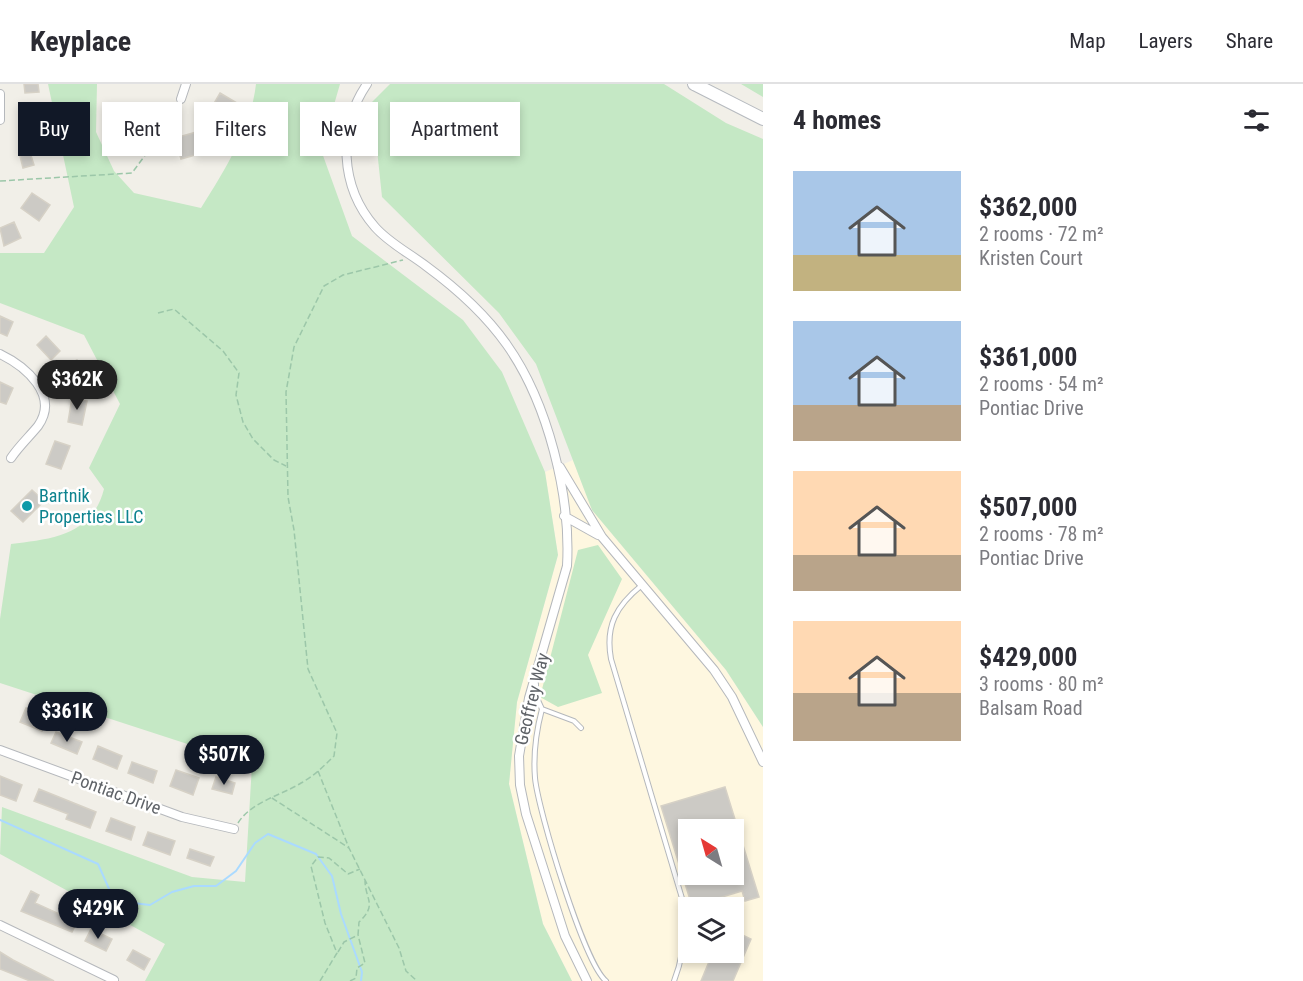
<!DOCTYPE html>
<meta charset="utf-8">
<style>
body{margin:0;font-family:"Roboto Condensed",sans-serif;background:#f7f7f7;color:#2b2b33;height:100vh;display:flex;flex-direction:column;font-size:22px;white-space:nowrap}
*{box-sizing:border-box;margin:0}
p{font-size:20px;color:#7c7c81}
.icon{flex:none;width:33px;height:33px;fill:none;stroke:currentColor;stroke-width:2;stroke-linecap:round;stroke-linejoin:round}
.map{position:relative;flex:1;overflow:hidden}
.drawer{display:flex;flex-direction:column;background:#fff;width:540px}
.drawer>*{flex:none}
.top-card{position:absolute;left:18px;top:18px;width:570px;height:54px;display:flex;gap:12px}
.needle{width:39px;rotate:323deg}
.buttons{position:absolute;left:678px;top:735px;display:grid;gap:12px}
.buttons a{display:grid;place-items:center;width:66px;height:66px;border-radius:0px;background:#fff;box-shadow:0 3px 9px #0003;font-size:30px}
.price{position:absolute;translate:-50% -51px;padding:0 14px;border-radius:21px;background:#111827;color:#fff;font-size:20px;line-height:39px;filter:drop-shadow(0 2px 3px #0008)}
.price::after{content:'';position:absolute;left:50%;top:36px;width:18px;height:14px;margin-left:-9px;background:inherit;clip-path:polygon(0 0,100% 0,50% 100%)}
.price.active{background:#222;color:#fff}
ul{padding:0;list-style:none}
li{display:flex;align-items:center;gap:18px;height:150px;padding:0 30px}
li span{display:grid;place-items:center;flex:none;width:168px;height:120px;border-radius:0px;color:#555}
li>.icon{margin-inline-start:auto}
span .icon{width:72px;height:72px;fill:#fffc;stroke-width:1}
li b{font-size:26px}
h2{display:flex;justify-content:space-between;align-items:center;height:72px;padding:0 30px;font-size:26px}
.tag{padding:0 21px;border-radius:0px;background:#fff;box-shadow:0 3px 9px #0003;font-size:21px;line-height:54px}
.tag.active{background:#111827;color:#fff}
header{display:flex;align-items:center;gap:36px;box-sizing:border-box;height:84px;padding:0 30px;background:#fff;border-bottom:2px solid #e1e1e2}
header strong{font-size:28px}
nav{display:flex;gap:33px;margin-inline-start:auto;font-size:21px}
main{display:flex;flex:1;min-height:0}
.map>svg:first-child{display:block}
.commercial{fill:#fef7e0;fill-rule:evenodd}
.green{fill:#c5e8c5}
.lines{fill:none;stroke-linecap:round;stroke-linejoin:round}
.stream{stroke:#aadaff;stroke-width:2}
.building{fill:#cccac5;stroke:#d6d1c6;stroke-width:1.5;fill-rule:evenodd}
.service-casing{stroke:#b5b8bc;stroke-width:6}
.minor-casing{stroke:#b5b8bc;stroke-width:10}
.secondary-casing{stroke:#b6babf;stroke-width:14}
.path{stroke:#9cc7a9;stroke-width:1.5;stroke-dasharray:6 3;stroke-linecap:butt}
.service{stroke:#fff;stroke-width:4}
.minor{stroke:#fff;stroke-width:8}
.secondary{stroke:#fff;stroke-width:12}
.culture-dot{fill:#0f9aa8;stroke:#fff;stroke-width:2}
.labels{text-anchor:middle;stroke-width:5;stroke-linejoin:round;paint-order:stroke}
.culture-label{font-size:18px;fill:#0d838f;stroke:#fff;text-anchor:start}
.street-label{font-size:18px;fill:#5f6368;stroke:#fff}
</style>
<header>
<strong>Keyplace</strong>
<nav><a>Map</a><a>Layers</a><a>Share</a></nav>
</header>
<main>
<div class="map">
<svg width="763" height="897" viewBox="0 0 763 897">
<rect width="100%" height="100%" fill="#f1efe8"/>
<!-- commercial -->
<path class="commercial" d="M573,376L592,426L726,586L763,643V897H572L543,840L509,700L517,618L558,471L545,388ZM688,746H734V790H688ZM688,824H734V868H688Z"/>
<!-- green -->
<path class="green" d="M48,0H97L96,48L114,87L134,109L201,124C225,86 251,44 256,0H340L321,66L352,152L463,236L502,288L545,388L558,471L517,618L509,700L543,840L572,897H145L165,860L0,770L2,723L192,793L245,798L252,681L0,599V535L11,460C51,455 92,452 104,405L89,384L120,320L84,251L0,219V169H44L74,123Z
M390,0H664L726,39L763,55V643L726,586L592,426L536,280L499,229L382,113L372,18Z
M741,0H763V13Z
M598,461L622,495L588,571L602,609L558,623L540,613L578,466Z"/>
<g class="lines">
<!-- stream -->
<path class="stream" d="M0,736L98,780L110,807L133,819L150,821L172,808L194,802H216L236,787L255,759L268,750L316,770L332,792L341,830L362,888L361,897"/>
</g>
<!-- building -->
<path class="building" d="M24,0H38L39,8L25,9Z
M220,9L237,19L223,45L205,35Z
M24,26L38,27L37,46L23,45Z
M126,34L135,49L116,60L107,45Z
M200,47L206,68L181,75L175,54Z
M29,65L34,81L23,84L19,68Z
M32,109L50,121L39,137L21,124Z
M14,138L21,154L4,162L0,144Z
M0,232L13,238L7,252L0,249Z
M46,252L60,267L51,276L37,261Z
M77,276L82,287L86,285L90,294L72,302L64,282Z
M0,298L13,304L6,320L0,318Z
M72,314L87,317L82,341L68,338Z
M55,357L70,362L61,385L46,380Z
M32,406L44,417L23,438L11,427Z
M26,624L48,633L42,647L20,638Z
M56,648L82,658L77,670L51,659Z
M98,662L122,672L117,685L93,675Z
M132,678L157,687L153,699L128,689Z
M176,686L199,694L193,711L170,702Z
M0,692L22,701L16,717L0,711Z
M216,693L235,699L232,710L212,705Z
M725,703L759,813L745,817L742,807L692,822L661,722ZM688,746H734V790H688Z
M39,705L96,728L90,744L66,735L68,730L34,717Z
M111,734L135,743L131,756L106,747Z
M148,748L175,757L170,771L143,761Z
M190,765L214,773L210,782L187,774Z
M31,807L39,811L35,819L77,838L72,848L21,827Z
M91,845L112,855L106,867L85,857Z
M734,847L751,855L733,897H701L713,868H734Z
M133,866L150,875L144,886L127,876Z
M0,868L13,876L54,897H30L0,885Z"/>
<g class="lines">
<!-- service casing -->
<g class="service-casing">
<path id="service" d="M642,501C616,522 605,542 611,575L684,821C686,848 684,872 674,897
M536,600V612L542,625L574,637L581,644
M542,625C536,648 533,670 535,694C538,726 584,879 606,897"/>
</g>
<!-- minor casing -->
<g class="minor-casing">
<path id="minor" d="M367,0C337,44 340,103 375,143C389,159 409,169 426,182C456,204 486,231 507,261C548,319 571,412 567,482L529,614L519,672L520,701L526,730L565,852L587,897
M0,10V36
M181,15L186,0
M0,270C25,282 60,311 38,342C29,353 19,362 11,374
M560,383L602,453L714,586L732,613L763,678
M564,432L598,451
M0,666L182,733L234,745
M0,841L114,896"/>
</g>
<!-- secondary casing -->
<g class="secondary-casing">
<path id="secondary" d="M694,0L763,35"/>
</g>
<!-- path -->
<path class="path" d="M0,97L132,89L174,32L178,21
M158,229L174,225L223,267L239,289L236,311L243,338L253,355L274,376L286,382
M318,687L349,764
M272,714L349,764L399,864L406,887L417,897
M238,739C251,718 282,711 301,699C314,692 324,682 334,672L337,649L308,585L294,446L288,413L286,308L294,263L324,202L343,191L403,176
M338,868L344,858L358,851L359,838C378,820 365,816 365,796
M320,897L337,869L325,839L311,782L318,773L329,774L348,790L360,785
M350,897L356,894L357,884L365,879L358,851"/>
<!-- service -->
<use href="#service" class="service"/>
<!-- minor -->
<use href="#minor" class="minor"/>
<!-- secondary -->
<use href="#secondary" class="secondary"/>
</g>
<!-- markers -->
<circle class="culture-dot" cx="27" cy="422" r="6"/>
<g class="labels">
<!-- culture labels -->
<g class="culture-label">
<text x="39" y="418">Bartnik<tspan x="39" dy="21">Properties LLC</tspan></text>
</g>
<!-- street labels -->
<g class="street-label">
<text transform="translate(532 615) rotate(-76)" y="6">Geoffrey Way</text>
<text transform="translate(116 709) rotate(20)" y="6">Pontiac Drive</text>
</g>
</g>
</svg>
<div class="buttons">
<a><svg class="needle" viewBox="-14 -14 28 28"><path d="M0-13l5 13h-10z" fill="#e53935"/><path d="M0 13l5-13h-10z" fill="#7c7c81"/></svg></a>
<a><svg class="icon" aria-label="layers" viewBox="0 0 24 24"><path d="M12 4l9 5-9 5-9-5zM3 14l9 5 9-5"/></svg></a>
</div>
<b class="price active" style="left:77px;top:327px">$362K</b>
<b class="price" style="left:67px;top:659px">$361K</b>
<b class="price" style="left:224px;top:702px">$507K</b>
<b class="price" style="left:98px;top:856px">$429K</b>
<div class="top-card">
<a class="tag active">Buy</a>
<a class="tag">Rent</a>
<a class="tag">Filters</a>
<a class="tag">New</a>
<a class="tag">Apartment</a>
</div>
</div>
<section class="drawer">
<h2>4 homes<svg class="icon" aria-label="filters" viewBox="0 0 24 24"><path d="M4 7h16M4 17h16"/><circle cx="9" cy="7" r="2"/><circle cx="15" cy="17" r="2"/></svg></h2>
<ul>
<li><span style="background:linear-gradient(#a9c7e8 70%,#c2b280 0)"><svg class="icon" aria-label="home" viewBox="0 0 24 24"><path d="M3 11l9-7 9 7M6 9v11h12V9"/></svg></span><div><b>$362,000</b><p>2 rooms · 72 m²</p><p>Kristen Court</p></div></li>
<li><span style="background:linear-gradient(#a9c7e8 70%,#b9a48a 0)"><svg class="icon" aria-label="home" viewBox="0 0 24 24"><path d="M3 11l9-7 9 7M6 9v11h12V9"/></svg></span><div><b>$361,000</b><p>2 rooms · 54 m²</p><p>Pontiac Drive</p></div></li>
<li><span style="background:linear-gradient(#ffd9b3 70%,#b9a48a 0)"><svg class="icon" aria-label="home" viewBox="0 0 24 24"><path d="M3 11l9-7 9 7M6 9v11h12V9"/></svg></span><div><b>$507,000</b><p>2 rooms · 78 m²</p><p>Pontiac Drive</p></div></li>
<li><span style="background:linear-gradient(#ffd9b3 60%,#b9a48a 0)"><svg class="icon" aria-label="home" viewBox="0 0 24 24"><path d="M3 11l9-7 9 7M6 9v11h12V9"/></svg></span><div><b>$429,000</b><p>3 rooms · 80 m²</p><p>Balsam Road</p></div></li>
</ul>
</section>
</main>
